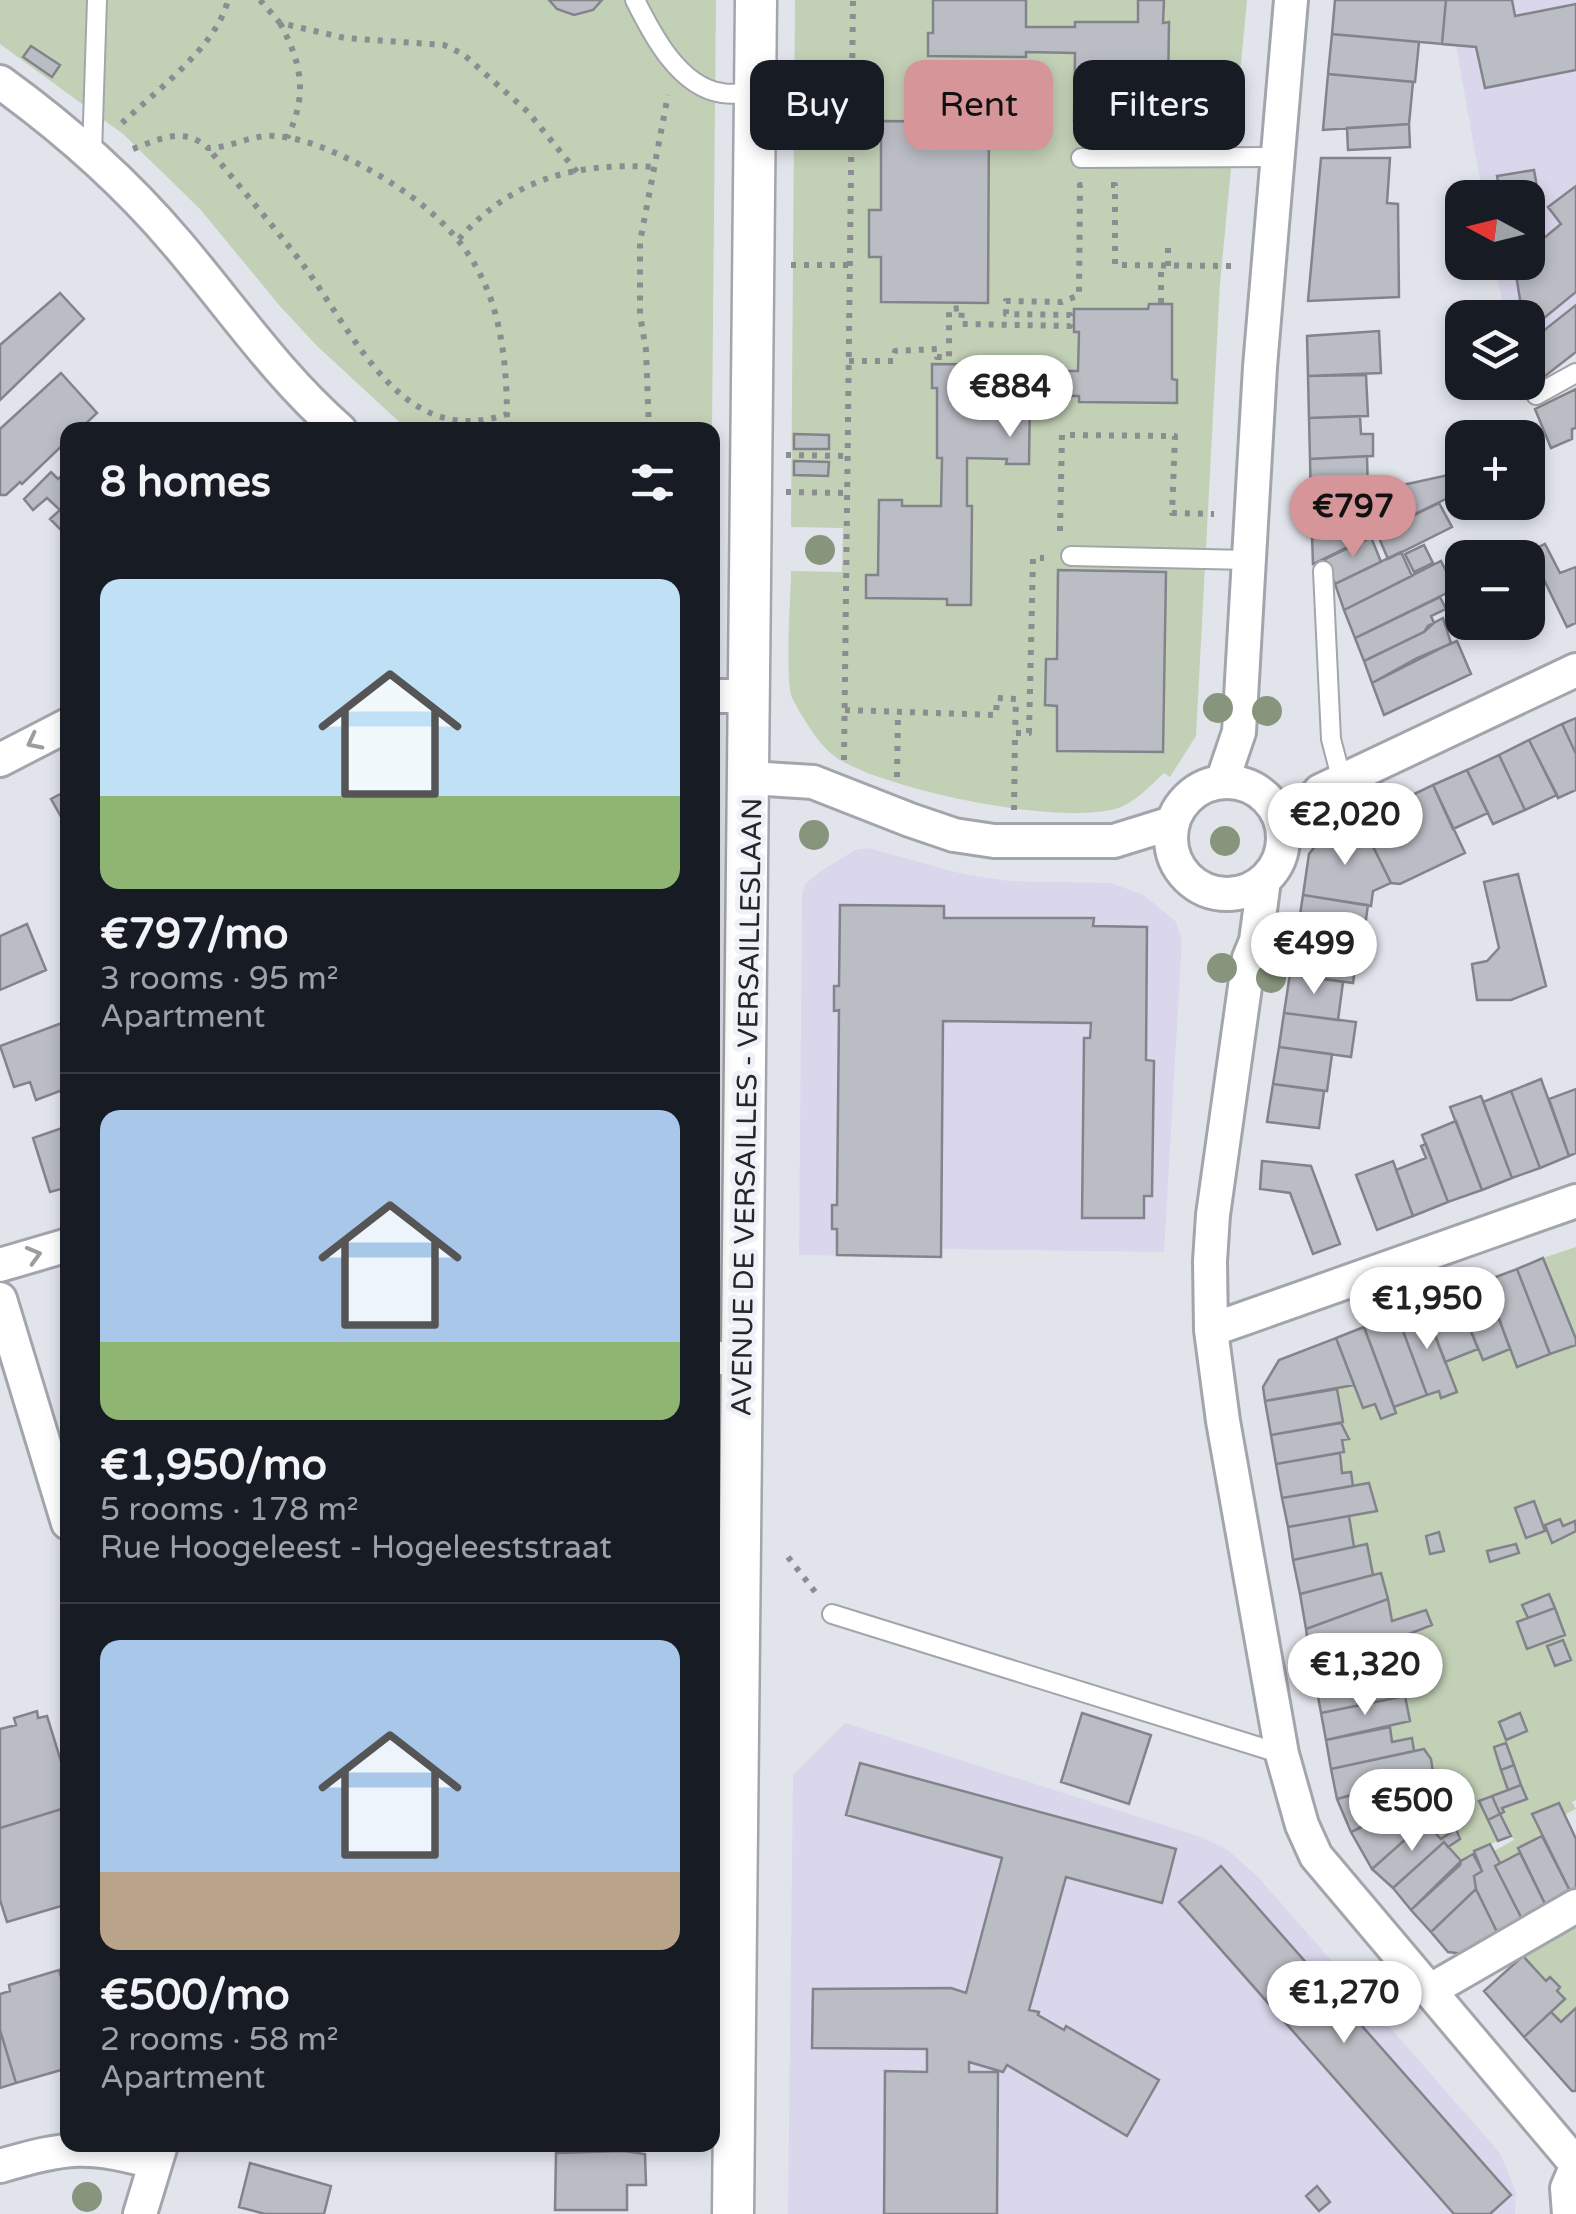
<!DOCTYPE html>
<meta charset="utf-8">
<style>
body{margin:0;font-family:"Varela Round",sans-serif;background:#242831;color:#f1f3f6;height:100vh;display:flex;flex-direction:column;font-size:38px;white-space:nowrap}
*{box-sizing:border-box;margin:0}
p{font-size:32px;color:#9ea1a6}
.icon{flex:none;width:55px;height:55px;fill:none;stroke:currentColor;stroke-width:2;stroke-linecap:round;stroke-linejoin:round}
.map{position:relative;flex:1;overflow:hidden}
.panel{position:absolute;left:60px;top:422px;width:660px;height:1730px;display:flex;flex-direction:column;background:#171b24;border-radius:20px;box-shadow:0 5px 15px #0003}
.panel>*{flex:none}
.banner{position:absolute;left:750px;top:60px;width:675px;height:90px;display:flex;gap:20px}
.needle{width:65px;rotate:277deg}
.controls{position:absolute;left:1445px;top:180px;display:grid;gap:20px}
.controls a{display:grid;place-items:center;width:100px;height:100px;border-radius:20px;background:#171b24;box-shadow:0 5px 15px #0003;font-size:50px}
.price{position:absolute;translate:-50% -85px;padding:0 22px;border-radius:35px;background:#fff;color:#222;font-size:32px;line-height:65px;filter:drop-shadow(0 2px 5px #0008)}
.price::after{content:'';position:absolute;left:50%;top:60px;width:30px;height:22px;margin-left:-15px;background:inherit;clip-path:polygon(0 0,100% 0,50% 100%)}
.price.current{background:#d69598;color:#111}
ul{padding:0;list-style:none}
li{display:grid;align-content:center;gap:20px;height:530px;padding:0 40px}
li+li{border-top:2px solid #363941}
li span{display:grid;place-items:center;height:310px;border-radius:20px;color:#555}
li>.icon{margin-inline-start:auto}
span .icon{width:180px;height:180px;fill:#fffc;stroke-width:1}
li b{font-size:42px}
h2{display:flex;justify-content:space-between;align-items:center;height:120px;padding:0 40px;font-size:42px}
.pill{padding:0 35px;border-radius:20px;background:#171b24;box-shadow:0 5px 15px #0003;font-size:35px;line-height:90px}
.pill.current{background:#d69598;color:#111}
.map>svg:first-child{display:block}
.education{fill:#dad7ed}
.green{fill:#c2d0b6}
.building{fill:#bbbdc5;stroke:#83848b;stroke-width:2.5}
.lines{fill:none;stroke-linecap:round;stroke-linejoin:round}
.service-casing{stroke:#a3a5ac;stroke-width:22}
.minor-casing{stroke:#a3a5ac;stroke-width:38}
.tertiary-casing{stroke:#a3a5ac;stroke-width:45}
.path{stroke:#8b8d92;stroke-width:6;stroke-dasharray:5 8;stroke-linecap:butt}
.service{stroke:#fff;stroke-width:18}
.minor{stroke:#fff;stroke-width:32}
.tertiary{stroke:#fff;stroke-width:40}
.tree{fill:#86957c}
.oneway{stroke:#9d9d9f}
.labels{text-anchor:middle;stroke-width:10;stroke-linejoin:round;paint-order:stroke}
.street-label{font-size:28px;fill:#252629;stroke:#eff1f9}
</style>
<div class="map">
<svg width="1576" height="2214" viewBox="0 0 1576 2214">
<rect width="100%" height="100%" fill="#e2e4ec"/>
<!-- education -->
<path class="education" d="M1335,0H1576V305L1528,343V318L1505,317L1495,263L1528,262V198L1483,197L1456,46L1332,34Z
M868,848L963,874L1009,881L1111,883L1144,895L1176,922L1182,940L1164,1252L942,1249L941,1257L799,1255L802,896L805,884L818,873L855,850Z
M845,1723L1201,1837L1228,1850L1259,1878L1500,2153L1516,2192L1515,2214H788L793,1775Z"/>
<!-- green -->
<path class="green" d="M0,0H716L712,430H408L317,346L279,305L200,209L123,134L0,44Z
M795,0H1247L1220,284L1196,736L1170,777L1164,773C1150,786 1134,804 1115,809C1056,825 893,791 840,760C819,747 805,721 793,700C784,684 791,596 791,571L842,572L843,528L791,527Z
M1576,1247V1339L1543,1258Z
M1576,1345V1524L1574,1521L1563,1526L1559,1519L1552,1542L1576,1531V1800L1572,1802L1576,1809L1564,1815L1559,1803L1533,1814L1542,1836L1518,1848L1520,1853L1500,1863L1494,1851L1514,1840L1500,1814L1504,1812L1502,1808L1527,1798L1506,1743L1494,1747L1508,1790L1479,1801L1498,1841L1474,1851L1461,1861L1448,1847L1456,1829L1441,1839L1425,1822L1442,1817L1450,1810L1441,1790L1422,1795L1412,1779L1433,1772L1431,1759L1424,1749L1414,1751L1411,1738L1392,1742L1390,1727L1410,1720L1397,1638L1432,1624L1426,1610L1392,1621L1382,1574L1373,1575L1367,1545L1354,1547L1349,1516L1377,1510L1369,1483L1353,1486L1351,1473H1342V1440L1349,1438L1348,1433L1344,1434L1337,1389L1354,1385L1363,1408L1375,1404L1381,1419L1396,1414L1394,1407L1439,1391L1442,1397L1445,1362L1477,1349L1483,1360L1510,1349L1517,1367Z
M1576,1916V2008L1561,2022L1551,2012L1564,1999L1557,1991L1560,1986L1551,1977L1546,1981L1523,1956L1528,1943Z"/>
<!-- building -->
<path class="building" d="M549,0H602L593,10L574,15L557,9Z
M933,0H1026V27H1075V22H1138V0H1164L1163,23L1169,22L1168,93H1173V116L1098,115V121H1074L1075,53L1026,52V57L928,56V33H933Z
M1335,0H1446L1442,44L1332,34Z
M1446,0H1512L1515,16L1576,4V70L1485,88L1476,47L1442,44Z
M1332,34L1419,42L1415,82L1328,74Z
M31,46L60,65L52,77L23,57Z
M1328,74L1413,82L1409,124L1323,130Z
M1200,76L1235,77V91L1201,90Z
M1200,102H1235V116H1200Z
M881,121L989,122L988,303L881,302V257H869V210H881Z
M1409,124L1410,147L1348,150L1347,128Z
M1321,158H1390L1387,203L1398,204L1399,297L1308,301Z
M1534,170L1543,222L1528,225V198H1501L1497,176Z
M1576,186V292L1528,331V318H1523L1514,262H1528V251L1561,224L1548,207Z
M60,293L84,319L0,400V345Z
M1149,304H1172V379L1177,380V403L1079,402V396H1030L1029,464H1006L1007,459L967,458V506H972L971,605H947V599L866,598V575H878L879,500H902V506H941L942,458H937V388H932V364L1031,365L1030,371H1078L1079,332H1074V309H1148Z
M1576,305V352L1527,390L1524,382H1528V343Z
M1379,331L1381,373L1308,376L1307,336Z
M61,373L97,413L79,430H68V440L22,484L20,482L6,495H0V429Z
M1366,375L1368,416L1309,418L1308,376Z
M1576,389V428L1572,429V439L1551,448L1535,409Z
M1360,416L1361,434H1373V456L1310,459L1309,418Z
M794,434L829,435V449H794Z
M1367,456L1368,493L1311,505L1310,459Z
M794,461L829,462L828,476L794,475Z
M68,470V537L50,519L60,510L47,498L33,510L24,499L51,472L58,479Z
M1462,472V491L1313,564L1311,505Z
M1439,503L1452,527L1388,559L1377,533Z
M1371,537L1381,562L1335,584L1325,559Z
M1545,544L1560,573L1576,567V623L1567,627L1530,551Z
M1424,545L1433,563L1414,572L1405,554Z
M1401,552L1412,576L1344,610L1335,584Z
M1441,561L1455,589L1355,638L1344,610Z
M1058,570L1166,572L1163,752L1057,751V706L1045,705L1046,659H1057Z
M1440,597L1446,609L1431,616L1434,623L1424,632L1364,661L1355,638Z
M1443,618L1451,643L1372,683L1364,661L1424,632L1428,626Z
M1457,641L1471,674L1384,715L1372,683L1417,658Z
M1576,718V754L1562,724Z
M1562,724L1576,754V790L1558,798L1529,740Z
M1529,740L1557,795L1525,810L1499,755Z
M1499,755L1525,810L1493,824L1467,770Z
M1467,770L1488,813L1453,829L1433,785Z
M1433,785L1465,853L1400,884L1391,883L1360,820Z
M68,790V829L51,799Z
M1360,820L1391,883L1373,891L1371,906L1303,895L1309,854L1320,840Z
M1518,874L1546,986L1511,1000H1477L1472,964L1487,961L1499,948L1484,882Z
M1303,895L1368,905L1364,933L1356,932L1354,944L1297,935Z
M840,905L944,906V918H1094L1093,926L1147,927L1146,1060L1154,1061L1152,1196H1144V1218H1082L1084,1038H1090L1091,1023L943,1021L941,1257L837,1255V1229H832V1205H837L839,1010L834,1011V986H839Z
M27,924L46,970L0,990V936Z
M1297,935L1350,943L1348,959L1355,969L1353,983L1290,974Z
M1290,974L1343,982L1338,1020L1284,1013Z
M1284,1013L1356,1022L1351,1057L1279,1047Z
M62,1023L64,1030L68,1029V1088L36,1100L30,1082L14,1087L0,1046Z
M1279,1047L1332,1054L1327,1091L1273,1084Z
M1541,1079L1569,1156L1540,1168L1511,1091Z
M1273,1084L1324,1091L1319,1128L1267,1122Z
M1576,1089V1153L1569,1156L1549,1099Z
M1511,1091L1540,1168L1512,1178L1483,1102Z
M1481,1096L1512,1178L1482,1190L1450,1107Z
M1456,1121L1482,1190L1448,1202L1422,1135Z
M68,1126V1187L50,1192L33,1138Z
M1426,1144L1448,1202L1413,1216L1396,1170L1426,1158L1421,1146Z
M1262,1161L1311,1166L1340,1244L1313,1254L1290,1193L1260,1189Z
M1393,1161L1413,1216L1377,1230L1356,1175Z
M1543,1258L1576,1339V1345L1550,1354L1517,1269Z
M1517,1269L1550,1354L1517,1367L1485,1281Z
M1485,1281L1510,1349L1483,1360L1455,1292Z
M1455,1292L1478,1349L1445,1362L1423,1304Z
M1423,1304L1457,1392L1441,1398L1439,1391L1427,1395L1397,1315Z
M1397,1315L1427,1395L1394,1407L1364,1327Z
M1364,1327L1396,1413L1381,1419L1375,1404L1363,1408L1336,1338Z
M1336,1338L1354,1385L1265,1401L1263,1387L1279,1360Z
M1337,1389L1343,1422L1271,1435L1265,1401Z
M1341,1423L1349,1439L1342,1440L1344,1452L1276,1464L1271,1435Z
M1340,1453L1342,1473L1351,1472L1353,1486L1282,1498L1276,1464Z
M1369,1483L1377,1511L1288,1527L1282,1498Z
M1534,1501L1545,1531L1526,1538L1515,1508Z
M1349,1516L1354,1547L1293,1560L1288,1527Z
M1560,1519L1563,1526L1575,1521L1576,1531L1552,1543L1545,1525Z
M1439,1532L1444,1551L1430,1554L1426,1536Z
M1367,1544L1373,1575L1300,1594L1293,1560Z
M1516,1544L1519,1553L1490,1562L1487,1551Z
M1381,1573L1388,1599L1306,1629L1300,1594Z
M1549,1594L1555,1608L1528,1618L1522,1605Z
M1388,1599L1392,1621L1426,1610L1432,1625L1391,1641L1310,1656L1306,1629Z
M1555,1608L1565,1635L1527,1649L1517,1622Z
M1397,1638L1401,1664L1316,1685L1310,1656Z
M1563,1640L1571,1660L1555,1666L1547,1646Z
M1399,1664L1405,1696L1321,1713L1316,1685Z
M1405,1696L1410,1721L1326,1740L1321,1713Z
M37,1711L38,1718L47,1716L68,1784V1807L0,1828V1729L16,1725L14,1718Z
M1082,1713L1151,1735L1129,1804L1061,1782Z
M1520,1713L1527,1731L1506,1740L1499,1722Z
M1390,1727L1392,1742L1412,1738L1414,1751L1331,1769L1326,1740Z
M1506,1743L1514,1765L1501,1770L1494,1747Z
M1424,1749L1431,1759L1433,1772L1337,1799L1331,1769Z
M860,1763L1176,1849L1162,1903L1066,1877L1029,2010L1039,2012L1038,2015L1064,2030L1066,2026L1159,2080L1127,2136L1007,2065L1003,2072L969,2062V2072H998L997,2214H884L885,2071L927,2072V2049L812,2048L813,1989L951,1988L966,1993L1002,1858L846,1815Z
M1514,1765L1521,1785L1508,1790L1501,1770Z
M1412,1779L1422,1795L1400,1810L1399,1808L1351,1832L1337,1799Z
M1521,1785L1527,1799L1502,1808L1504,1812L1500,1814L1492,1796Z
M1440,1789L1450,1810L1442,1817L1425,1822L1372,1869L1351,1832Z
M1492,1796L1500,1814L1488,1820L1479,1801Z
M1559,1803L1576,1839V1896L1573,1897L1532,1814Z
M68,1807V1904L7,1922L0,1900V1828Z
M1500,1814L1511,1836L1498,1841L1488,1820Z
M1425,1822L1441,1839L1456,1829L1460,1839L1448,1847L1444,1842L1393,1888L1372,1869Z
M1542,1836L1573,1897L1548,1910L1518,1848Z
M1444,1842L1461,1861L1460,1865L1411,1910L1393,1888Z
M1490,1844L1500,1863L1495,1866L1524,1923L1499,1936L1476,1889L1474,1876L1482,1871L1474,1851Z
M1520,1853L1548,1910L1524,1923L1495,1866Z
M1473,1854L1482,1871L1474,1876L1476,1889L1431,1932L1411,1910L1461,1861Z
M1221,1866L1511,2195L1490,2214H1454L1179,1902Z
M1476,1889L1499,1936L1464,1954L1448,1952L1431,1932Z
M1523,1956L1546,1981L1550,1977L1560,1987L1557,1991L1565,1999L1524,2037L1484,1991Z
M59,1970L61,1977L68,1975V2068L16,2083L0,2030V1994L10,1991L9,1985Z
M1576,2008V2091H1572L1524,2037L1551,2012L1561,2022Z
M0,2030L16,2083L0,2088Z
M623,2151L645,2154L646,2185H627V2210H555L556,2153Z
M250,2163L331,2186L324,2214H265L239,2207Z
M1317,2186L1330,2202L1319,2211L1306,2196Z"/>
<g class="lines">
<!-- service casing -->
<g class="service-casing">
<path id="service" d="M635,0C652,34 679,87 722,93C732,95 744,93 754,93
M92,153L97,0
M1081,158L1277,157
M1536,395L1576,373
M1071,556L1249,560
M1323,571L1331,739L1342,781
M832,1614L1282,1754"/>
</g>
<!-- minor casing -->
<g class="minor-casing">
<path id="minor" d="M0,82C65,129 123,180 175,241C230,305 276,374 340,430
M712,696H750
M0,760L68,725
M750,778L813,782L910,820L954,835L994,841H1114L1172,823
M1171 838a56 56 0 1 1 112 0a56 56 0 1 1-112 0Z
M1222,782L1239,732L1260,367L1291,0
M1283,828L1300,815L1320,791L1576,670
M1264,880L1256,941L1249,958L1213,1215L1210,1261L1211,1330L1223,1421L1282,1754L1302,1825L1316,1856L1576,2164
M0,1265L68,1245
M0,1299L68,1523
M1211,1330L1576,1201
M712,1358H742
M1429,1991L1576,1906
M0,2166C66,2147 89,2143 155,2163
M140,2214L161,2145
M1569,2214L1567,2188L1576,2167"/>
</g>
<!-- tertiary casing -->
<g class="tertiary-casing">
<path id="tertiary" d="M733,2214L756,0"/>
</g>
<!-- path -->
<path class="path" d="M260,0L280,23L345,38L444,45L463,54L528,112L577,172
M280,23C302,64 308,95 287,138
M122,123C156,91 217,46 228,0
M133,149C159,139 184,126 208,148C231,148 252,134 275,136C308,138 347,157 375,173C478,233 506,298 507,414C478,424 452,424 424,410C372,383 336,308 301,262C271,223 239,186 208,148
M1111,185H1115V265L1231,266
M459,239C512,179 575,162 655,167
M1168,248V266
M791,265H850
M1161,303V266
M849,361H893L895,351L937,349V357H949V309L962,308L961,324L1070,326V315L1006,314V301L1062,302L1079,295L1080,185H1083
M506,430L507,414
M649,430L646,350L640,315V242L668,95
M786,455L848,456
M786,492L847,493
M1060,531L1062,435L1175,436L1172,513L1214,514
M845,710L996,715L997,698L1016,699L1015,733
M844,760L853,0
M897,777L898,713
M1014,810L1015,733H1029L1033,558H1044
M788,1557L816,1593"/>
<!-- service -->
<use href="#service" class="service"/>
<!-- minor -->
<use href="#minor" class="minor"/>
<!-- tertiary -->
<use href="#tertiary" class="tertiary"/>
</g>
<!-- trees -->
<g class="tree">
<circle cx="820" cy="550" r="15"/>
<circle cx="1218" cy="708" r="15"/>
<circle cx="1267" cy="711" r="15"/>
<circle cx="814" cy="835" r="15"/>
<circle cx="1225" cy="841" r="15"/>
<circle cx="1222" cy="968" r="15"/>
<circle cx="1271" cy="978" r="15"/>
<circle cx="87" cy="2197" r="15"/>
</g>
<!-- one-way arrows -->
<defs><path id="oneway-chevron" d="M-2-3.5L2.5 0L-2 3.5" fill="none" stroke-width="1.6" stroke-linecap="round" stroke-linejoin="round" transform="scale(2.5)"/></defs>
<g class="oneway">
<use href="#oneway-chevron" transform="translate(34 742) rotate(153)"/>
<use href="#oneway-chevron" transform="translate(34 1255) rotate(-16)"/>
</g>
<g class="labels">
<!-- street labels -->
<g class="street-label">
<text transform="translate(746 1107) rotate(-89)" y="10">AVENUE DE VERSAILLES - VERSAILLESLAAN</text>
</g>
</g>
</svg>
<div class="controls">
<a><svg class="needle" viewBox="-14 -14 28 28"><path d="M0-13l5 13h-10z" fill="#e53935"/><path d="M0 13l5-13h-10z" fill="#9ea1a6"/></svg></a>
<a><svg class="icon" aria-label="layers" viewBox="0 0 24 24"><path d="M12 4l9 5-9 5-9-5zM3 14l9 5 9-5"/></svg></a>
<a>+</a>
<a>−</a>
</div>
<b class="price" style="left:1010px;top:440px">€884</b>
<b class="price current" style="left:1353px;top:560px">€797</b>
<b class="price" style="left:1345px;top:868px">€2,020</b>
<b class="price" style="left:1314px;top:997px">€499</b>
<b class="price" style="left:1427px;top:1352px">€1,950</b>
<b class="price" style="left:1365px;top:1718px">€1,320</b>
<b class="price" style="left:1412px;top:1854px">€500</b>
<b class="price" style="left:1344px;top:2046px">€1,270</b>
<div class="banner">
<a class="pill">Buy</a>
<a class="pill current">Rent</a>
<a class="pill">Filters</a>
</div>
<section class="panel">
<h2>8 homes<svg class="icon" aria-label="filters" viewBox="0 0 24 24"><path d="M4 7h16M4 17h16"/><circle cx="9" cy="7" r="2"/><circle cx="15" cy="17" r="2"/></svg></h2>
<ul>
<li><span style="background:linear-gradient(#bfe0f5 70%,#8fb573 0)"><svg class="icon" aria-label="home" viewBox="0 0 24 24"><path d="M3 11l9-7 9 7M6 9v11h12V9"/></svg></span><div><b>€797/mo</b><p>3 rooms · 95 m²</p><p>Apartment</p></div></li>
<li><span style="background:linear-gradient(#a9c7e8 75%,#8fb573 0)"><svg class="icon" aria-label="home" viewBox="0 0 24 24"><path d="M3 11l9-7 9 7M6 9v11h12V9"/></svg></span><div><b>€1,950/mo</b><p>5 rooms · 178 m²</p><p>Rue Hoogeleest - Hogeleeststraat</p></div></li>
<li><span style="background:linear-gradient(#a9c7e8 75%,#b9a48a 0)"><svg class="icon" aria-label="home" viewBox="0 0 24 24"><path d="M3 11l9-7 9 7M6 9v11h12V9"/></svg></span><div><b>€500/mo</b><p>2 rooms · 58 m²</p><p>Apartment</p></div></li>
</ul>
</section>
</div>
